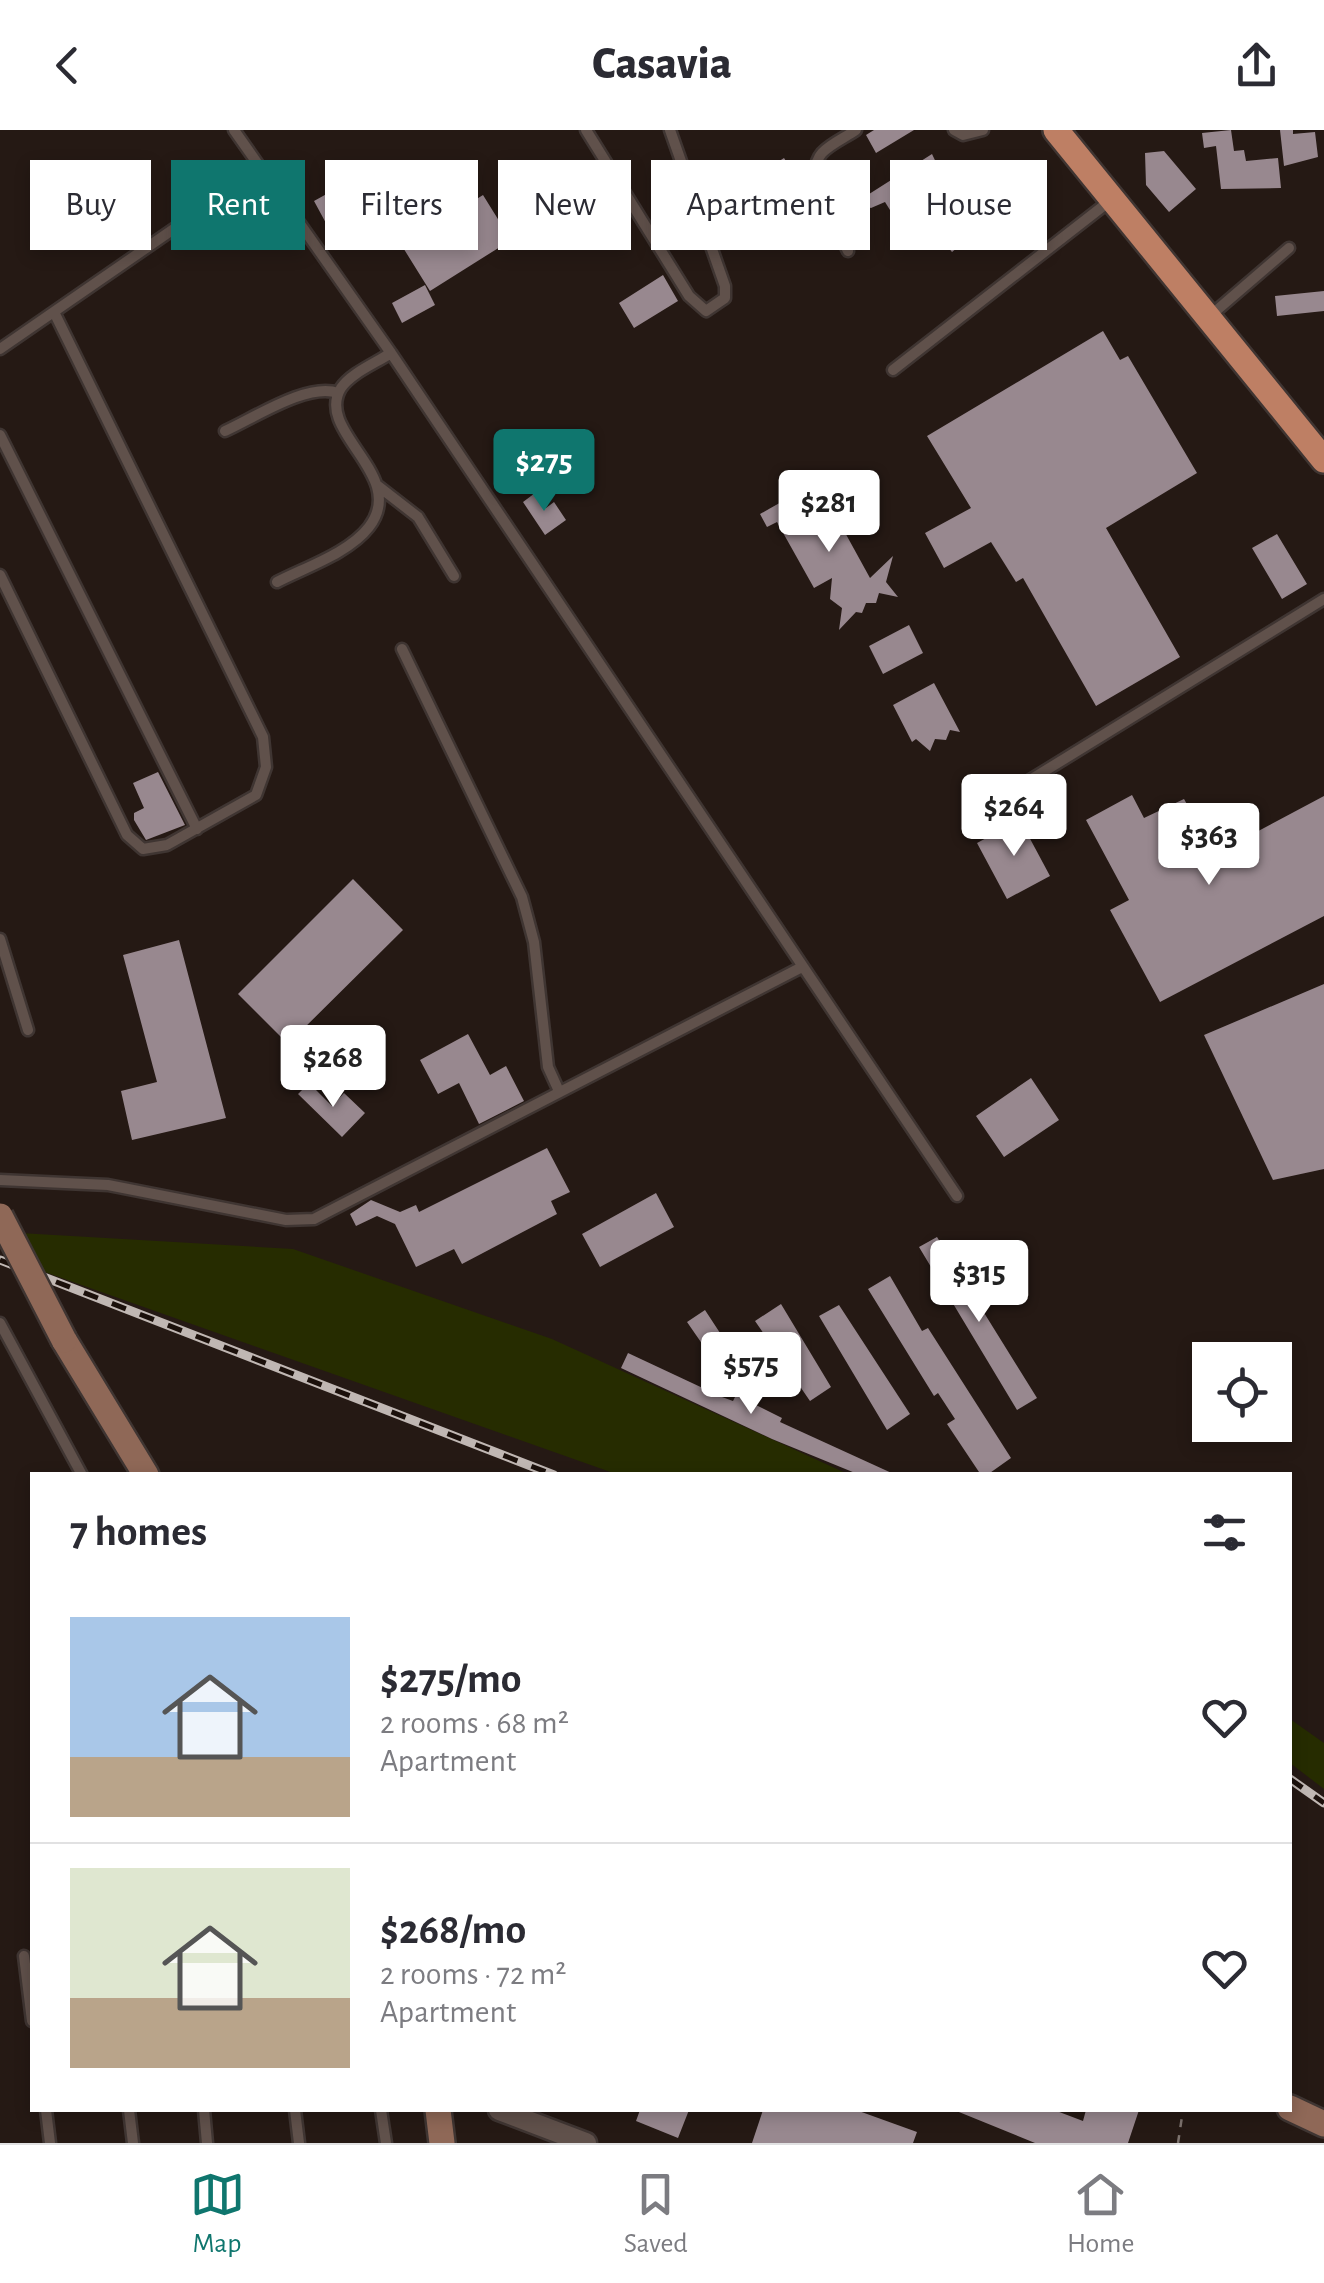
<!DOCTYPE html>
<meta charset="utf-8">
<style>
body{margin:0;font-family:"Alegreya Sans",sans-serif;background:#f2f2f3;color:#2b2b33;height:100vh;display:flex;flex-direction:column;font-size:38px;white-space:nowrap}
*{box-sizing:border-box;margin:0}
p{font-size:32px;color:#7c7c81}
.icon{flex:none;width:55px;height:55px;fill:none;stroke:currentColor;stroke-width:2;stroke-linecap:round;stroke-linejoin:round}
.map{position:relative;flex:1;overflow:hidden}
.side{position:absolute;left:30px;top:1342px;width:1262px;height:640px;display:flex;flex-direction:column;background:#fff;border-radius:0px;box-shadow:0 5px 15px #0003}
.side>*{flex:none}
.hud{position:absolute;left:30px;top:30px;width:1265px;height:90px;display:flex;gap:20px}
.tools{position:absolute;left:1192px;top:1212px;display:grid;gap:20px}
.tools a{display:grid;place-items:center;width:100px;height:100px;border-radius:0px;background:#fff;box-shadow:0 5px 15px #0003;font-size:50px}
.price{position:absolute;translate:-50% -85px;padding:0 22px;border-radius:10px;background:#fff;color:#222;font-size:32px;line-height:65px;filter:drop-shadow(0 2px 5px #0008)}
.price::after{content:'';position:absolute;left:50%;top:60px;width:30px;height:22px;margin-left:-15px;background:inherit;clip-path:polygon(0 0,100% 0,50% 100%)}
.price.current{background:#0f766e;color:#fff}
ul{padding:0;list-style:none}
li{display:flex;align-items:center;gap:30px;height:250px;padding:0 40px}
li+li{border-top:2px solid #e1e1e2}
li span{display:grid;place-items:center;flex:none;width:280px;height:200px;border-radius:0px;color:#555}
li>.icon{margin-inline-start:auto}
span .icon{width:120px;height:120px;fill:#fffc;stroke-width:1}
li b{font-size:42px}
h2{display:flex;justify-content:space-between;align-items:center;height:120px;padding:0 40px;font-size:42px}
.pill{padding:0 35px;border-radius:0px;background:#fff;box-shadow:0 5px 15px #0003;font-size:35px;line-height:90px}
.pill.current{background:#0f766e;color:#fff}
header{display:flex;justify-content:space-between;align-items:center;height:130px;padding:0 40px;background:#fff;font-size:45px;font-weight:800}
.dock{display:flex;justify-content:space-around;align-items:center;height:140px;border-top:2px solid #e1e1e2;background:#fff;font-size:28px;color:#7c7c81}
.dock a{display:grid;justify-items:center;gap:5px}
.dock .current{color:#0f766e}
.map>svg:first-child{display:block}
.green{fill:#262c00}
.building{fill:#98888f}
.lines{fill:none;stroke-linecap:round;stroke-linejoin:round}
.service-casing{stroke:#3f3532;stroke-width:15}
.minor-casing{stroke:#3f3532;stroke-width:25}
.secondary-casing{stroke:#3f3532;stroke-width:30}
.primary-casing{stroke:#3f3532;stroke-width:30}
.path{stroke:#7d736e;stroke-width:2.5;stroke-dasharray:8 8;stroke-linecap:butt}
.service{stroke:#60514b;stroke-width:10}
.minor{stroke:#60514b;stroke-width:20}
.secondary{stroke:#8f6857;stroke-width:25}
.primary{stroke:#be7f64;stroke-width:25}
.rail-casing{stroke:#c0b7b3;stroke-width:9}
.rail{stroke:#1b100b;stroke-width:5;stroke-dasharray:15;stroke-linecap:butt}
.secondary-bridge-casing{stroke:#3f3532;stroke-width:30;stroke-linecap:butt}
.secondary-bridge{stroke:#8f6857;stroke-width:25}
</style>
<header><svg class="icon" aria-label="back" viewBox="0 0 24 24"><path d="M15 5l-7 7 7 7"/></svg>Casavia<svg class="icon" aria-label="share" viewBox="0 0 24 24"><path d="M12 15V3M7 8l5-5 5 5M5 13v7h14v-7"/></svg></header>
<div class="map">
<svg width="1324" height="2013" viewBox="0 0 1324 2013">
<rect width="100%" height="100%" fill="#251914"/>
<!-- green -->
<path class="green" d="M20,1103L293,1119L552,1209L850,1345H619L42,1141Z
M1290,1589L1324,1613V1659L1290,1633Z"/>
<!-- building -->
<path class="building" d="M874,0H914L876,23L866,5Z
M1231,0L1234,21L1244,20L1246,31L1278,28L1281,58L1221,59L1216,16L1204,18L1202,3Z
M1280,0H1293V4L1315,2L1318,27L1284,36Z
M1164,21L1196,59L1169,82L1146,55L1145,23Z
M932,24L942,45L890,80L885,72L871,78L855,73Z
M784,28L816,78L792,94L759,44Z
M981,51L1004,79L952,122L929,95Z
M332,61L345,85L327,95L314,71Z
M483,65L511,110L430,161L402,116Z
M663,145L678,171L634,198L619,173Z
M425,155L435,175L402,193L392,173Z
M1324,161V181L1277,186L1275,166Z
M1103,201L1120,230L1128,226L1197,343L1106,398L1180,527L1096,576L1023,448L1016,452L991,412L944,438L925,403L971,378L927,306Z
M535,363L546,378L554,372L566,390L545,405L523,372Z
M792,366L801,382L826,368L870,448L893,426L886,452L898,467L879,463L876,473H866L862,483L856,482L839,500L842,478L830,469L832,448L814,458L777,392L767,397L760,384Z
M1277,404L1307,454L1282,469L1252,418Z
M909,495L923,523L883,544L869,516Z
M934,553L960,602L950,600L946,610L935,609L930,621L916,609L912,612L893,575Z
M158,642L185,695L146,710L134,690V683L144,678L133,653Z
M1132,665L1144,688L1184,669L1215,724L1324,666V786L1160,872L1110,780L1129,770L1086,690Z
M1020,690L1050,746L1007,769L977,713Z
M353,749L403,800L288,914L238,864Z
M179,810L226,988L132,1010L121,961L157,952L123,825Z
M1324,854V1039L1273,1050L1204,905Z
M468,904L490,945L506,936L524,971L479,994L459,953L438,964L420,930Z
M1031,948L1059,990L1004,1027L976,986Z
M309,953L332,976L344,963L365,983L342,1007L298,964Z
M547,1018L570,1062L551,1071L557,1084L462,1134L454,1119L416,1137L395,1094L377,1086L356,1096L350,1084L371,1070L400,1082L416,1075L419,1082Z
M656,1063L674,1097L600,1137L582,1104Z
M937,1107L1037,1268L1017,1280L919,1117Z
M890,1146L922,1201L928,1198L1011,1328L987,1345H981L947,1294L955,1289L938,1263L934,1266L868,1159Z
M781,1174L831,1257L810,1271L755,1191Z
M839,1175L910,1284L887,1300L819,1186Z
M705,1180L722,1206L705,1218L687,1192Z
M628,1223L722,1267L733,1271L736,1265L782,1288L780,1292L896,1345H860L772,1309L621,1238Z
M640,1980H689L678,2008L636,1991Z
M763,1980H856L917,2002L913,2013H752Z
M954,1980H1054L1083,1991L1086,1980H1139L1128,2013H1035Z"/>
<g class="lines">
<!-- service casing -->
<g class="service-casing">
<path id="service" d="M234,0L391,223L957,1066
M586,0L689,166L706,181L725,168V156L670,0
M954,0L963,5L983,0
M848,121C837,98 801,47 822,23C830,14 846,7 856,0
M1210,186L1289,118
M0,219L262,38
M893,240L1111,70
M225,301C254,288 308,252 338,263
M0,305L197,699
M378,356L418,387L454,446
M0,445L127,705L143,719L167,715L256,665L266,637L263,607L55,184
M277,452C306,437 349,423 369,397C409,345 314,302 341,258C351,243 376,233 391,223
M402,519L522,767L534,812L548,937L558,959
M970,687L1324,469
M0,809L28,900
M0,1050L108,1055L286,1090L314,1089L802,837
M0,1193L82,1345
M24,1826L32,1891
M46,1980L50,2013
M129,1980L133,2013
M204,1980L207,2013
M295,1980L299,2013
M381,1980L386,2013"/>
</g>
<!-- minor casing -->
<g class="minor-casing">
<path id="minor" d="M499,1980L586,2013"/>
</g>
<!-- secondary casing -->
<g class="secondary-casing">
<path id="secondary" d="M64,1210L146,1345
M1290,1978L1324,1994
M438,1980L442,2013"/>
</g>
<!-- primary casing -->
<g class="primary-casing">
<path id="primary" d="M1056,0L1324,330"/>
</g>
<!-- path -->
<path class="path" d="M1178,2013L1183,1980"/>
<!-- service -->
<use href="#service" class="service"/>
<!-- minor -->
<use href="#minor" class="minor"/>
<!-- secondary -->
<use href="#secondary" class="secondary"/>
<!-- primary -->
<use href="#primary" class="primary"/>
<!-- rail casing -->
<g class="rail-casing">
<path id="rail" d="M0,1130L554,1345
M1290,1649L1324,1673"/>
</g>
<!-- rail -->
<use href="#rail" class="rail"/>
<!-- secondary-bridge casing -->
<g class="secondary-bridge-casing">
<path id="secondary-bridge" d="M0,1086L64,1210"/>
</g>
<!-- secondary-bridge -->
<use href="#secondary-bridge" class="secondary-bridge"/>
</g>
</svg>
<div class="tools">
<a><svg class="icon" aria-label="locate" viewBox="0 0 24 24"><circle cx="12" cy="12" r="6"/><path d="M12 2v4M12 18v4M2 12h4M18 12h4"/></svg></a>
</div>
<b class="price current" style="left:544px;top:384px">$275</b>
<b class="price" style="left:829px;top:425px">$281</b>
<b class="price" style="left:1014px;top:729px">$264</b>
<b class="price" style="left:1209px;top:758px">$363</b>
<b class="price" style="left:333px;top:980px">$268</b>
<b class="price" style="left:979px;top:1195px">$315</b>
<b class="price" style="left:751px;top:1287px">$575</b>
<div class="hud">
<a class="pill">Buy</a>
<a class="pill current">Rent</a>
<a class="pill">Filters</a>
<a class="pill">New</a>
<a class="pill">Apartment</a>
<a class="pill">House</a>
</div>
<section class="side">
<h2>7 homes<svg class="icon" aria-label="filters" viewBox="0 0 24 24"><path d="M4 7h16M4 17h16"/><circle cx="9" cy="7" r="2"/><circle cx="15" cy="17" r="2"/></svg></h2>
<ul>
<li><span style="background:linear-gradient(#a9c7e8 70%,#b9a48a 0)"><svg class="icon" aria-label="home" viewBox="0 0 24 24"><path d="M3 11l9-7 9 7M6 9v11h12V9"/></svg></span><div><b>$275/mo</b><p>2 rooms · 68 m²</p><p>Apartment</p></div><svg class="icon" aria-label="heart" viewBox="0 0 24 24"><path d="M12 20l-8-8c-3-5 5-10 8-4 3-6 11-1 8 4z"/></svg></li>
<li><span style="background:linear-gradient(#dfe7d0 65%,#b9a48a 0)"><svg class="icon" aria-label="home" viewBox="0 0 24 24"><path d="M3 11l9-7 9 7M6 9v11h12V9"/></svg></span><div><b>$268/mo</b><p>2 rooms · 72 m²</p><p>Apartment</p></div><svg class="icon" aria-label="heart" viewBox="0 0 24 24"><path d="M12 20l-8-8c-3-5 5-10 8-4 3-6 11-1 8 4z"/></svg></li>
</ul>
</section>
</div>
<nav class="dock">
<a class="current"><svg class="icon" aria-label="map" viewBox="0 0 24 24"><path d="M3 6l6-2 6 2 6-2v14l-6 2-6-2-6 2zM9 4v14M15 6v14"/></svg>Map</a>
<a><svg class="icon" aria-label="saved" viewBox="0 0 24 24"><path d="M7 4h10v16l-5-4-5 4z"/></svg>Saved</a>
<a><svg class="icon" aria-label="home" viewBox="0 0 24 24"><path d="M3 11l9-7 9 7M6 9v11h12V9"/></svg>Home</a>
</nav>
